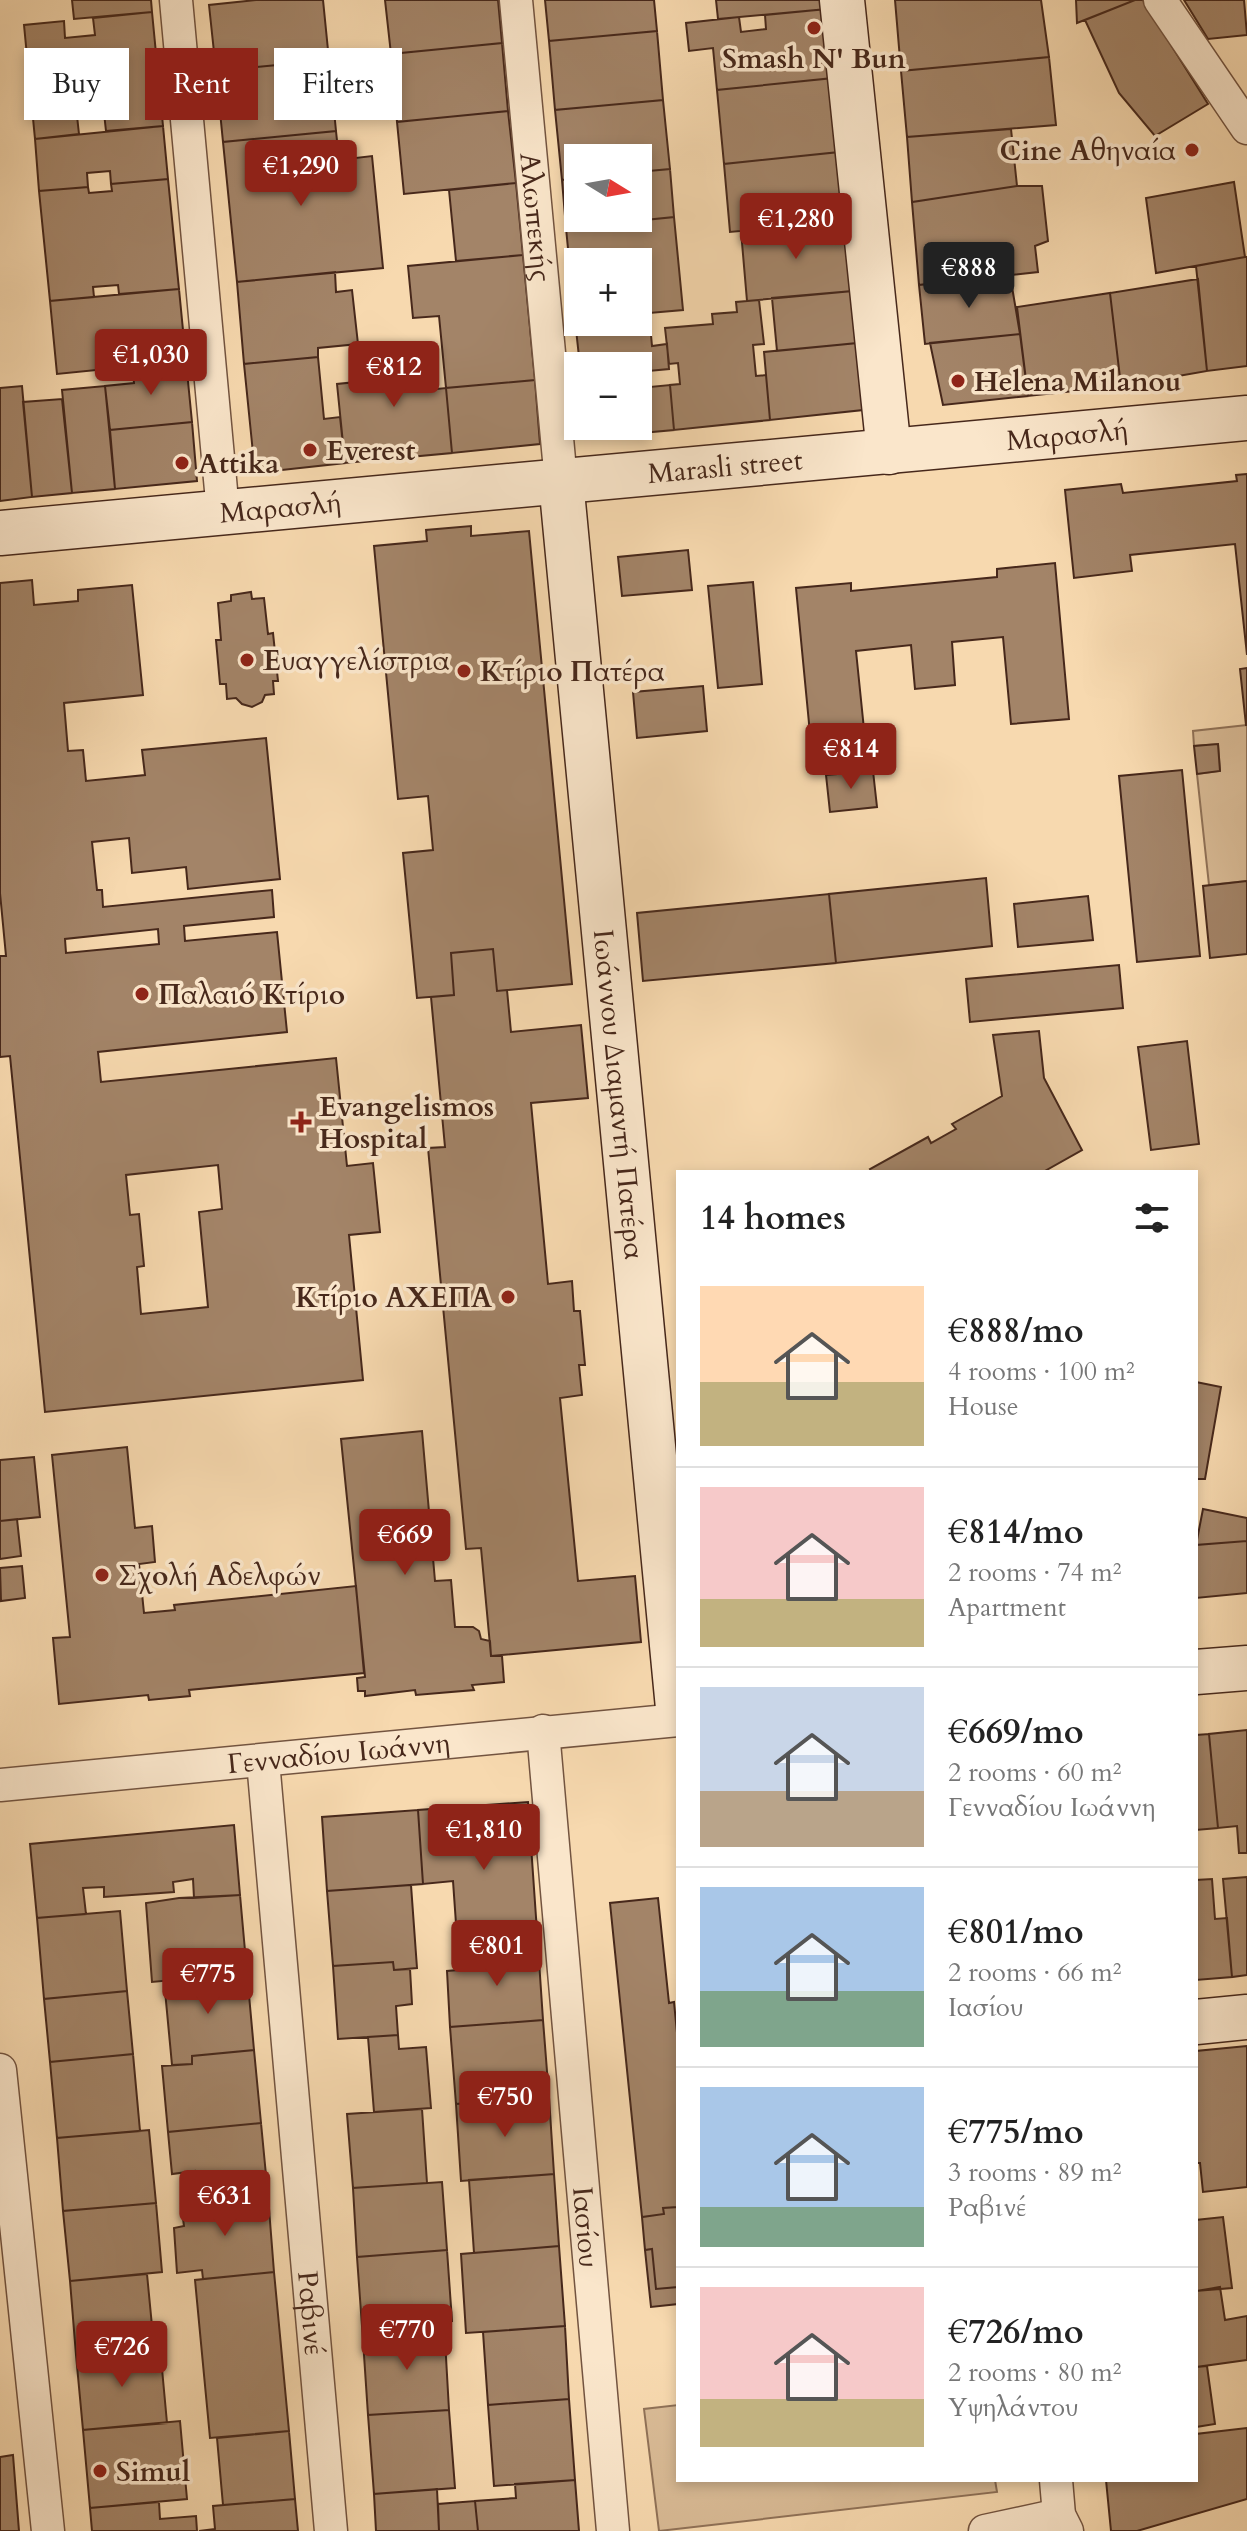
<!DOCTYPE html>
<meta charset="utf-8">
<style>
body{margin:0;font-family:Cardo,serif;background:#f2f2f2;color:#222;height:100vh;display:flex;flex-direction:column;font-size:30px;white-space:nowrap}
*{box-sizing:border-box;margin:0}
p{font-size:26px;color:#767676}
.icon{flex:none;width:44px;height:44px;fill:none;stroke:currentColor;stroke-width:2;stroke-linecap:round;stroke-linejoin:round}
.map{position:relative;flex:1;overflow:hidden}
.side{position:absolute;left:676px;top:1170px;width:522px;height:1312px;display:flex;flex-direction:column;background:#fff;border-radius:0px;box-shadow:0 4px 12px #0003}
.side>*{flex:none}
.banner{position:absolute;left:24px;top:48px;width:532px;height:72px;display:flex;gap:16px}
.needle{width:52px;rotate:101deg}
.tools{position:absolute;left:564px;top:144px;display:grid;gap:16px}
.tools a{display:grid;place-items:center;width:88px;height:88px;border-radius:0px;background:#fff;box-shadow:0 4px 12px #0003;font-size:40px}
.price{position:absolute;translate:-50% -68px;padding:0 18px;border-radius:8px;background:#8f2418;color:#fff;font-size:26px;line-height:52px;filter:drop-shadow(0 2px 4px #0008)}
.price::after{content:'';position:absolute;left:50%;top:48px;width:24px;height:18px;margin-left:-12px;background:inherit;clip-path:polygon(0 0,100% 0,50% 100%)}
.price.on{background:#222;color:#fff}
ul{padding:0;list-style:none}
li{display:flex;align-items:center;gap:24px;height:200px;padding:0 24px}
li+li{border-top:2px solid #e0e0e0}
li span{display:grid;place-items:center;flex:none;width:224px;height:160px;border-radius:0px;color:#555}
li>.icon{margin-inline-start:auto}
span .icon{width:96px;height:96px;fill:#fffc;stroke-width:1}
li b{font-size:34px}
h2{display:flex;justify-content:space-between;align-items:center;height:96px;padding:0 24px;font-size:34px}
.tag{padding:0 28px;border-radius:0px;background:#fff;box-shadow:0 4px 12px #0003;font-size:28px;line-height:72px}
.tag.on{background:#8f2418;color:#fff}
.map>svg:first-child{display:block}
.green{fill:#d9bb96;stroke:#907258;stroke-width:2}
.building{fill:#a38468;stroke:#47281b;stroke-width:2;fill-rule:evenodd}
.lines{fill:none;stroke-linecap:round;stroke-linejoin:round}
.street-casing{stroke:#735440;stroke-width:35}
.secondary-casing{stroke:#47281b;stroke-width:47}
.street{stroke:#fae6cb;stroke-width:32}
.secondary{stroke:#fae6cb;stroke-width:44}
.poi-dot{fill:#8f2418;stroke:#fae6cb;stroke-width:3}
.labels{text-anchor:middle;stroke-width:7;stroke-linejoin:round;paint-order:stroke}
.poi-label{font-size:28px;font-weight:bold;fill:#47281b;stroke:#fae6cb;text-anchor:start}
.street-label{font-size:28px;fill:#47281b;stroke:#fae6cb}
</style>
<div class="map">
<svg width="1247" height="2531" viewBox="0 0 1247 2531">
<rect width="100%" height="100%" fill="#f7d9af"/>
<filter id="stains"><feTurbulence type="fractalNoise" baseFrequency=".0025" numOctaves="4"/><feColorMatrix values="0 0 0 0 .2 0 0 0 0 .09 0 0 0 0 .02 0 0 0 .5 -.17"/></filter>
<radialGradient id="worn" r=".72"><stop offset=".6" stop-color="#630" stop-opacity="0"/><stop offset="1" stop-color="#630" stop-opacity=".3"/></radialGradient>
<!-- green -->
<path class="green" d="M1247,725V881L1209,885L1197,774L1220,771L1218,744L1194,746L1193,731Z
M678,2405V2480H995L997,2492L659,2531L644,2409Z"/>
<!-- building -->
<path class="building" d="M72,0H151L152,12L74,19Z
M256,0H323L329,60L216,71L209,5Z
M385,0H498L502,43L391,54Z
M545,0H654L657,31L549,41Z
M716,0H826L827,9L718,19Z
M895,0H1041L1049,57L901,71Z
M1076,0H1135L1077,23Z
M1135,0H1143L1208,104L1155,136L1119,93L1085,20Z
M1184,0H1244L1247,35L1208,39Z
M827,9L833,78L717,90L713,48L689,51L686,23L739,17L741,32L766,29L765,15Z
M152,12L163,126L106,131L104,113L77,116L79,134L35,139L24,25L64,21L65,38L95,35L93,18Z
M657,31L663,100L555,110L549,41Z
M502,43L508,111L397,122L391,54Z
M1049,57L1056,125L907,137L901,71Z
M329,60L336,131L223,142L216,71Z
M833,78L839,152L724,164L717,90Z
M663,100L670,169L638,172V158H578V178L562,180L555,110Z
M508,111L516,183L404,194L397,122Z
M163,126L168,179L111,184L110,171L87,173L88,187L39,191L35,139Z
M1011,129L1017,186L912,202L907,137Z
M336,131L339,160L372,156L383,268L237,282L223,142Z
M839,152L846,221L730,232L724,164Z
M670,169L674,217L566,228L562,180L578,178V218H638V172Z
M168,179L179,289L119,294L118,285L93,287L94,297L50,301L39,191L88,187L89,193L112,191L111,184Z
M1234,182L1245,257L1156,273L1146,198Z
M516,183L523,255L456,261L449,190Z
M1017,186H1042L1048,241L1035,246L1038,272L919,285L912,202Z
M674,217L683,310L638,314V262H578V320H575L566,228Z
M846,221L852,291L747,301L741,231Z
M523,255L535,380L446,388L439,316L413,318L408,266Z
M1245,257H1247V366L1207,371L1196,266Z
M335,272L336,292L352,290L358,344L318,348V357L244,364L237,282Z
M1010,275L1020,334L925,344L919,285Z
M1198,279L1207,371L1121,386L1110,293Z
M179,289L186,361L57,374L50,301Z
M852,291L857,343L777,351L772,298Z
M1110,293L1121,386L1028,396L1017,307Z
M759,300L764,344L753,345L756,376L766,375L770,420L674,430L670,385L680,384L678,363L669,364L665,328L713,324L712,314L737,312L736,302Z
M649,313L652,346L667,344L669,369L638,372V366H580L575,320H578V322H638V314Z
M1020,334L1028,396L943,405L930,343Z
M857,343L863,410L770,420L764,352Z
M425,347L428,378L436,377L437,389L446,388L452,453L345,463L337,384L356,382L355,365L373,364L372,352Z
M318,357L324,419L340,417L345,463L255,473L244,364Z
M186,361L192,422L110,430L105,386L134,383L132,366Z
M638,372L640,388L670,385L674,430L586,438L585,426H638Z
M535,380L540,444L452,453L446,388Z
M22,386L32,497L0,501V388Z
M105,386L115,489L72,493L62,390Z
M62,399L72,493L32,497L23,402Z
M192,422L197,481L115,489L110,430Z
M1247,474V655L1235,544L1130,555L1132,571L1074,578L1065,490L1121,484L1123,493L1237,481L1236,475Z
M471,526V536L529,531L572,984L497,991L493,949L451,953L454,995L417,998L403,853L433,850L428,796L398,799L374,546L427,541L426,530Z
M688,550L692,590L622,596L618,557Z
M1055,563L1069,719L1011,724L1003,637L952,642L955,685L915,689L911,645L856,651L865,739L811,744L796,588L851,583V591L997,577V569Z
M32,580L34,605L78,601V590L132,585L143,695L64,703L68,751L83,750L86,781L145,775L142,750L266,738L280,879L188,889L186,867L132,873L129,838L92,842L97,890H102L103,907L272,890L274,917L184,926L185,941L277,932L287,1032L98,1052L101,1082L336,1058L347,1166L373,1163L380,1232L349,1235L363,1380L45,1412L10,1056L0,1057V956H6L0,893V583ZM158,929L159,944L66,953L65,939ZM218,1165L222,1209L199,1212L208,1307L141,1314L137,1267L144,1266L139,1214L130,1215L126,1175Z
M753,582L762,684L718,688L708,586Z
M251,592L252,599L264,598L268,634L273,633L278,681H273L274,694L265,695L262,702L252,707L242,704L236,698L227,699L226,684H220L216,640H221L218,603L231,601V595Z
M1247,668V725H1246L1240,669Z
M703,686L707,731L637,738L633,692Z
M1218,744L1220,771L1197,774L1194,746Z
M1182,770L1200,956L1137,962L1119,776Z
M873,771L877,807L830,812L826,775Z
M986,878L992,946L836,963L829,894Z
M1247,881V954L1210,958L1203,886Z
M829,894L836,963L643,981L637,913Z
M1088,896L1093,940L1018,947L1014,904Z
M493,949L497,991L507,990L511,1032L581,1025L588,1098L531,1103L548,1284L572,1281L574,1311H580L585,1365H579L582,1395L560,1398L578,1581L635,1576L641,1642L491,1656L481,1548L466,1549L428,1148L445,1147L431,997L454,995L451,953Z
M1119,965L1123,1008L970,1022L966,979Z
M1039,1031L1044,1078L1082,1150L1043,1172H872L870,1169L928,1137L931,1143L956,1129L952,1124L1002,1096L993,1035Z
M1187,1041L1199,1144L1151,1150L1138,1047Z
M1196,1382L1221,1387L1205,1479H1196Z
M422,1431L435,1581L451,1580L455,1627H473L479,1631L481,1639L490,1641L491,1656H502L504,1682L472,1685L474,1690L416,1695L415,1690L365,1696V1691H358L357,1678L365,1677L341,1439Z
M127,1447L135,1528L152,1526L155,1562L139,1564L144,1613L175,1610L174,1605L356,1586L364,1673L189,1690L190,1696L149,1700L148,1695L59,1704L53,1638L70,1637L52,1455Z
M34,1457L40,1517L0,1521V1460Z
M1203,1509L1247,1518V1541L1196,1545Z
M17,1519L21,1556L0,1559V1521Z
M1247,1541V1593L1196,1598V1545Z
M22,1566L25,1598L1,1601L0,1568Z
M1247,1730V1853H1239L1237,1826L1218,1828L1209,1734Z
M1209,1734L1218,1828L1196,1830V1735Z
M528,1802L538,1946L458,1952L453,1881L423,1884L418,1810Z
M418,1810L423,1884L327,1891L322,1817Z
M234,1825L240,1895L194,1898L193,1879L173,1882L174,1892L104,1897V1887L83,1888L86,1914L37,1918L30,1844Z
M1247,1877V1975L1232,1977L1223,1879Z
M1212,1879L1215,1919L1227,1918L1232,1977L1196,1980V1880Z
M411,1885L417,1968L394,1970L393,1962L333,1966L327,1891Z
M240,1895L247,1973L152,1982L146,1903L179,1898Z
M658,1898L669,2003L674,2002L678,2043V2207L663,2208L664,2214L642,2217L610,1903Z
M120,1911L127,1991L44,1999L37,1918Z
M538,1946L543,2020L450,2027L447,1971L470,1969L469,1951Z
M393,1962L394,1970L410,1969L412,2004L396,2006L398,2035L338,2039L333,1966Z
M247,1973L254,2050L192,2056V2064L172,2065L164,1980Z
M127,1991L133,2054L50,2062L44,1999Z
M543,2020L549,2097L456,2104L450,2027Z
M398,2035L399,2049L426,2047L431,2108L374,2112L368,2037Z
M1247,2046V2187L1203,2192L1200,2163H1196V2051Z
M254,2050L261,2123L168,2132L162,2066L192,2064V2056Z
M133,2054L140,2131L57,2138L50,2062Z
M549,2097L554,2174L461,2181L456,2104Z
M422,2109L427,2183L353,2188L347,2114Z
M261,2123L268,2196L197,2202L195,2171L172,2174L168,2132Z
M149,2130L156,2203L63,2211L57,2138Z
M554,2174L559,2246L474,2253L469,2180Z
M442,2182L447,2250L357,2257L353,2188Z
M268,2196L274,2272L203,2279L202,2270L177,2273L174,2228L184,2226L181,2204Z
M156,2203L162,2272L70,2281L63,2211Z
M678,2207V2287L656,2289L652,2249L645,2250L642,2217L664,2214L663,2208Z
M1223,2217L1232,2288L1196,2291V2220Z
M559,2246L565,2326L466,2333L461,2254Z
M652,2249L656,2289L678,2287V2304L651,2307L645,2250Z
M447,2250L452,2321L419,2323V2336L363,2340L357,2257Z
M274,2272L289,2431L210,2438L195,2280Z
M147,2274L154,2347L76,2355L70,2281Z
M1220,2287L1225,2320L1247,2316V2360L1196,2367V2291Z
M444,2322L449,2410L368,2415L363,2340L419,2336V2323Z
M565,2326L569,2399L488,2405L483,2332Z
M160,2347L167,2423L83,2430L76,2355Z
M1207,2366L1215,2424L1196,2427V2367Z
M569,2399L575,2480L494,2486L488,2405Z
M449,2410L455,2488L374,2494L368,2415Z
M180,2421L187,2499L90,2508L83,2430Z
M1247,2428V2499L1137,2531H1111L1106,2480H1196V2434Z
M289,2431L295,2499L223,2505L217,2438Z
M13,2455L19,2531H0V2457Z
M575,2480L579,2531H478L475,2501L516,2498L515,2484Z
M437,2489L439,2531H376L374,2494Z
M295,2499L298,2531H199L215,2529L213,2506Z
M475,2501L478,2531H439L438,2504Z
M159,2502L160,2519L196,2516L197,2531H92L90,2508Z"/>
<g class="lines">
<!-- street casing -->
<g class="street-casing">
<g id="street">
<path d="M176,0L223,512"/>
<path id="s1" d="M516,0L561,481"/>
<path d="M1160,0L1247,128"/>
<path id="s2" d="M543,1731L613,2531"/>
<path id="s3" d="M263,1761L331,2531"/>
<path id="s4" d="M0,1785L678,1720"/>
<path d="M0,2070L48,2531"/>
<path d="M1056,2480L1059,2515L1067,2531"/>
<path d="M985,2531L1059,2515"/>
</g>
</g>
<!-- secondary casing -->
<g class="secondary-casing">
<g id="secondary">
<path d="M842,0L889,452"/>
<path id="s5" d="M561,481L678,1708"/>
<path id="s6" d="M0,533L1247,418"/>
<path d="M1196,1672L1247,1668"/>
<path d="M1196,2022L1247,2017"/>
</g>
</g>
<!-- street -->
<use href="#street" class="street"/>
<!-- secondary -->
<use href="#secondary" class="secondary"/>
</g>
<!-- markers -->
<g class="poi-dot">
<circle cx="814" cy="28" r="8"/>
<circle cx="1192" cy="150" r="8"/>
<circle cx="958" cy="381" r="8"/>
<circle cx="310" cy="450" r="8"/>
<circle cx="182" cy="463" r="8"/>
<circle cx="247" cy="660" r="8"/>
<circle cx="464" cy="671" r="8"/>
<circle cx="142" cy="994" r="8"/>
<path d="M297 1110h8v8h8v8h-8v8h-8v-8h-8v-8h8z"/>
<circle cx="508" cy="1297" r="8"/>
<circle cx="102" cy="1575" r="8"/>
<circle cx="100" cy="2471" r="8"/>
</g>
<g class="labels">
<!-- poi labels -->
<g class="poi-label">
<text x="814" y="68" text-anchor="middle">Smash N' Bun</text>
<text x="1176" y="160" text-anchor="end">Cine Αθηναία</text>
<text x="974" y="391">Helena Milanou</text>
<text x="326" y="460">Everest</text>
<text x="198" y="473">Attika</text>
<text x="263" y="670">Ευαγγελίστρια</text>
<text x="480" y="681">Κτίριο Πατέρα</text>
<text x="158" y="1004">Παλαιό Κτίριο</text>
<text x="319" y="1116">Evangelismos<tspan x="319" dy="32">Hospital</tspan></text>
<text x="492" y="1307" text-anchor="end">Κτίριο ΑΧΕΠΑ</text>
<text x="118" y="1585">Σχολή Αδελφών</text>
<text x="116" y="2481">Simul</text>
</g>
<!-- street labels -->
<g class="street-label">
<text dy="10" stroke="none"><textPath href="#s1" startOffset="218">Αλωπεκής</textPath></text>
<text dy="10" stroke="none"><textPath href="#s6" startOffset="1072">Μαρασλή</textPath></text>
<text dy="10" stroke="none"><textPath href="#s6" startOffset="728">Marasli street</textPath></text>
<text dy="10" stroke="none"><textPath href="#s6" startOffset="282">Μαρασλή</textPath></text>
<text dy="10" stroke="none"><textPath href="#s5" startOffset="616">Ιωάννου Διαμαντή Πατέρα</textPath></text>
<text dy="10" stroke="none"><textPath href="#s4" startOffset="340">Γενναδίου Ιωάννη</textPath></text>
<text dy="10" stroke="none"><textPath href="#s2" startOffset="498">Ιασίου</textPath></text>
<text dy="10" stroke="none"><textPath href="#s3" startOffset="554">Ραβινέ</textPath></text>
</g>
</g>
<rect width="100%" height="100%" filter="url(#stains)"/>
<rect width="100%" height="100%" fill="url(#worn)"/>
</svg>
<div class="tools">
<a><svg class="needle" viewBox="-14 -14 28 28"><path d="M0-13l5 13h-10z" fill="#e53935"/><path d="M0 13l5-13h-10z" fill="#767676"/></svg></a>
<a>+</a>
<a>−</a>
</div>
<b class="price" style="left:301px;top:208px">€1,290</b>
<b class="price" style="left:796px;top:261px">€1,280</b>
<b class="price on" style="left:969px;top:310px">€888</b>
<b class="price" style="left:151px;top:397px">€1,030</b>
<b class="price" style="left:394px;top:409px">€812</b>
<b class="price" style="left:851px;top:791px">€814</b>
<b class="price" style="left:405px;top:1577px">€669</b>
<b class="price" style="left:484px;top:1872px">€1,810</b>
<b class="price" style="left:497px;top:1988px">€801</b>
<b class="price" style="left:208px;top:2016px">€775</b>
<b class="price" style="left:505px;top:2139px">€750</b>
<b class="price" style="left:225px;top:2238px">€631</b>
<b class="price" style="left:407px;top:2372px">€770</b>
<b class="price" style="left:122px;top:2389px">€726</b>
<div class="banner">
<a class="tag">Buy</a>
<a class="tag on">Rent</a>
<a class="tag">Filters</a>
</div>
<section class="side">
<h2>14 homes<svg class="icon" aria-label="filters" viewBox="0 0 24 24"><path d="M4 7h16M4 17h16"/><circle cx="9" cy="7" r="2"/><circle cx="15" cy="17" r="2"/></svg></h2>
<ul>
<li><span style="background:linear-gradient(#ffd9b3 60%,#c2b280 0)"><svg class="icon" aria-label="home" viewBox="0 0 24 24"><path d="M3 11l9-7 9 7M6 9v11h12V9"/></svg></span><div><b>€888/mo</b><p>4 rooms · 100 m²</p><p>House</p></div></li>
<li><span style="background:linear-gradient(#f6c9c9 70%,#c2b280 0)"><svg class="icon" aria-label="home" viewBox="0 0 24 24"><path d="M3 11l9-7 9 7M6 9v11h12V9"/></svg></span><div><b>€814/mo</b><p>2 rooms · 74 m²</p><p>Apartment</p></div></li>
<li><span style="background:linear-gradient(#c9d6e8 65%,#b9a48a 0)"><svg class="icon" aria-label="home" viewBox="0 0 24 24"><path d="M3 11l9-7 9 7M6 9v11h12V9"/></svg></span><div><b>€669/mo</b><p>2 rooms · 60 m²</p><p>Γενναδίου Ιωάννη</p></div></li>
<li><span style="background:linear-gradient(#a9c7e8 65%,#7fa58c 0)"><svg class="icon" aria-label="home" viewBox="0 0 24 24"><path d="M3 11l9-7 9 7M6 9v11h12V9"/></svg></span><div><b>€801/mo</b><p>2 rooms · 66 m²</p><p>Ιασίου</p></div></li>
<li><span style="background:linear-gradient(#a9c7e8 75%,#7fa58c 0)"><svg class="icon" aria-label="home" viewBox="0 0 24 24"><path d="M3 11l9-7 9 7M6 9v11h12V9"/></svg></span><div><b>€775/mo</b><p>3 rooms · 89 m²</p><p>Ραβινέ</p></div></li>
<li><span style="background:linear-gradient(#f6c9c9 70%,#c2b280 0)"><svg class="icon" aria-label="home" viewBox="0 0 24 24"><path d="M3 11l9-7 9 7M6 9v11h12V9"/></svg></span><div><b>€726/mo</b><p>2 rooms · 80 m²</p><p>Υψηλάντου</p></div></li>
</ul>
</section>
</div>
